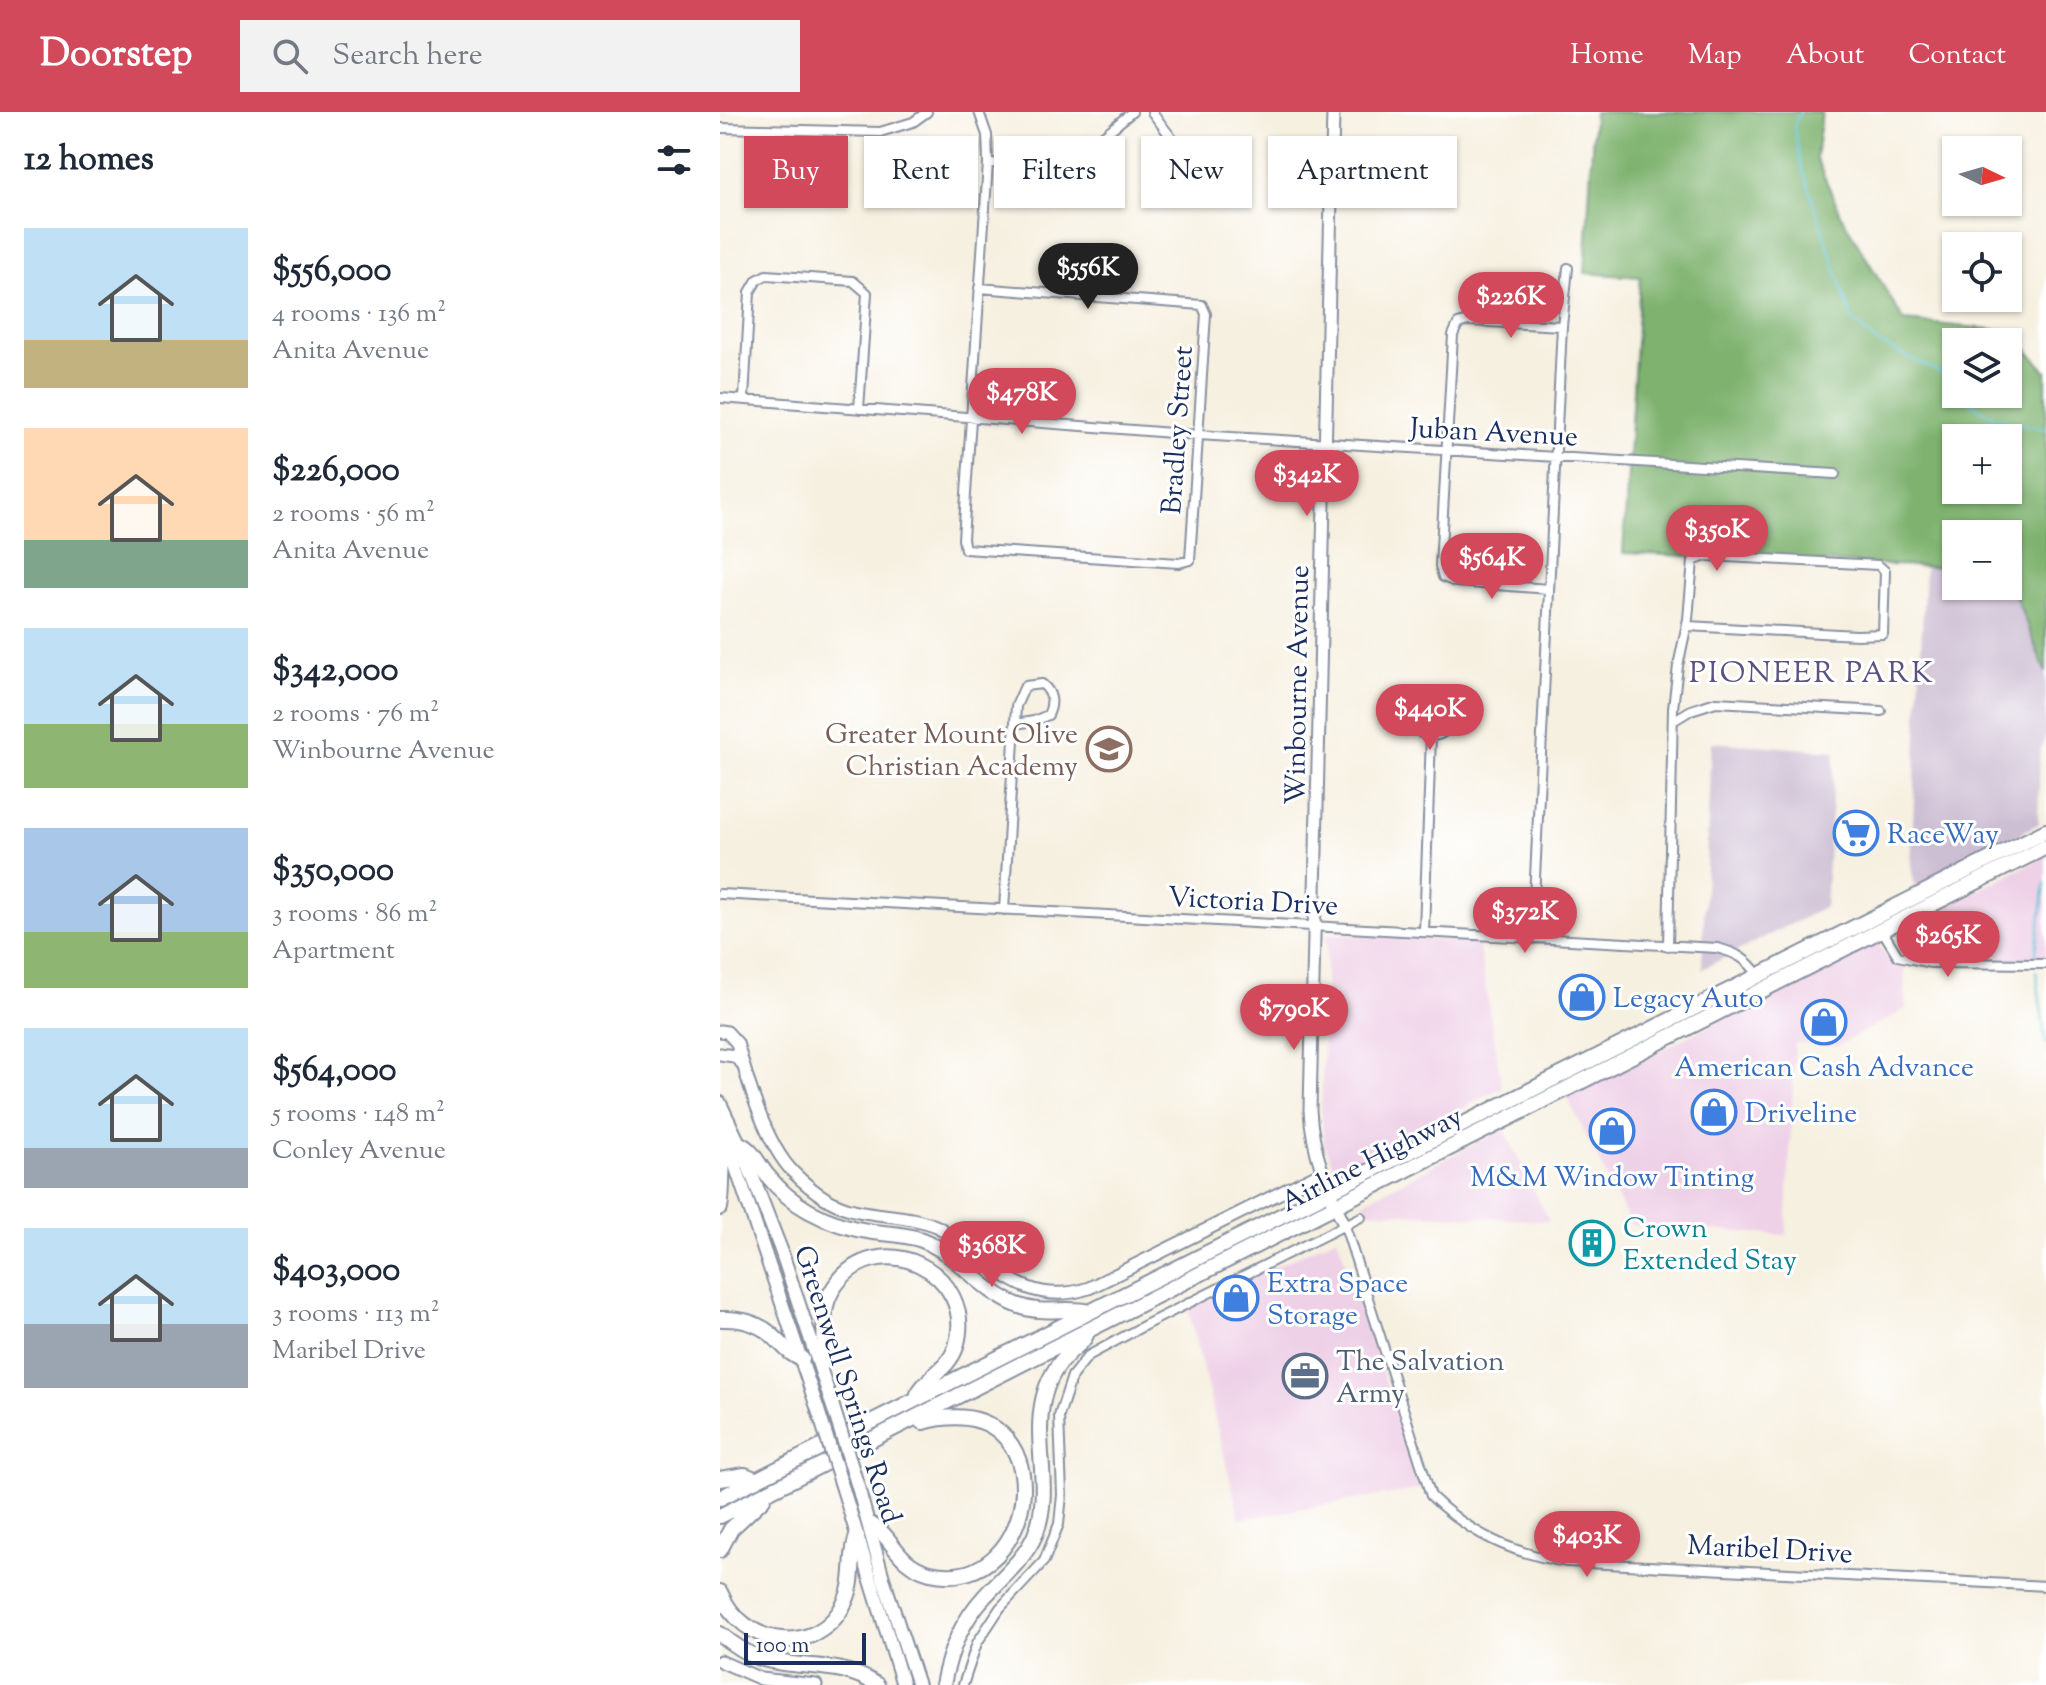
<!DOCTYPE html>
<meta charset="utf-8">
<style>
body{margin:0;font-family:"Sorts Mill Goudy",serif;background:#f2f2f3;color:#1f2937;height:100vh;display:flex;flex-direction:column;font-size:30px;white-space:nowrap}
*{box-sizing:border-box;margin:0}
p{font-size:26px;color:#747a83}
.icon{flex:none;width:44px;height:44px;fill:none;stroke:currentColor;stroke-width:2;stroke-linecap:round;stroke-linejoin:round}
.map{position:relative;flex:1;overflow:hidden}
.details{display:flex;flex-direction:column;background:#fff;width:720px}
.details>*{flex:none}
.top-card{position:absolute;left:24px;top:24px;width:760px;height:72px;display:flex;gap:16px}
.needle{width:52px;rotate:95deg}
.tools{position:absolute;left:1222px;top:24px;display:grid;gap:16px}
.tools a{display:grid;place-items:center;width:80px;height:80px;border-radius:0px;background:#fff;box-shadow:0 2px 6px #0004;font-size:40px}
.scale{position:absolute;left:24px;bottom:20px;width:122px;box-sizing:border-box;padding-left:8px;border:4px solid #1b2f5e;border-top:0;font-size:22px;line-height:28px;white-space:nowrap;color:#1b2f5e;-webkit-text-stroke:6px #fff;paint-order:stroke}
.price{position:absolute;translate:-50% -68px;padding:0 18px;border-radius:28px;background:#d1495b;color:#fff;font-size:26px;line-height:52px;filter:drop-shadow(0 2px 4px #0008)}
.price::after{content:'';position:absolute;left:50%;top:48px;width:24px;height:18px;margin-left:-12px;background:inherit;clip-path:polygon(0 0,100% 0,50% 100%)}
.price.active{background:#222;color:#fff}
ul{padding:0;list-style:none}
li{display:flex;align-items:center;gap:24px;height:200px;padding:0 24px}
li span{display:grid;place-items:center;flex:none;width:224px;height:160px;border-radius:0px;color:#555}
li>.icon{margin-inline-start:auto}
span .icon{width:96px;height:96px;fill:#fffc;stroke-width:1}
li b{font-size:34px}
h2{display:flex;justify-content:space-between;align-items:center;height:96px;padding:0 24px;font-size:34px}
.tag{padding:0 28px;border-radius:0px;background:#fff;box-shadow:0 2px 6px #0004;font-size:28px;line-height:72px}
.tag.active{background:#d1495b;color:#fff}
header{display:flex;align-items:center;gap:48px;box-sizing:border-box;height:112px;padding:0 40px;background:#d1495b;color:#fff}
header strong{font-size:38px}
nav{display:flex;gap:44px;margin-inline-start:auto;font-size:28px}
.search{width:560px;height:72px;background:#f2f2f3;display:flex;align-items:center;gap:20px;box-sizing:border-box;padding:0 28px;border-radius:0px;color:#747a83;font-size:30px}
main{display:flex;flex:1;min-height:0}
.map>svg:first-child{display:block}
.built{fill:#eed0e7}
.industrial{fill:#ccbed3}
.forest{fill:#7eb26e;stroke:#4c7066;stroke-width:2;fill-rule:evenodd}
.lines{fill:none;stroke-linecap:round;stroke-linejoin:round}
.stream{stroke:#59c3d5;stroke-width:2}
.street-casing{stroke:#88909f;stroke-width:12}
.secondary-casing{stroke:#88909f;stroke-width:15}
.primary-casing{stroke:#88909f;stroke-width:16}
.highway-casing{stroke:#88909f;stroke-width:18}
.street{stroke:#fff;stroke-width:8}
.secondary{stroke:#fff;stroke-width:11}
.primary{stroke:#fff;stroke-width:12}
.highway{stroke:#fff;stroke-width:14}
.primary-bridge-casing{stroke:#88909f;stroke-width:16;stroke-linecap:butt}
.primary-bridge{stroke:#fff;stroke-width:12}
.labels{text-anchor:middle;stroke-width:6;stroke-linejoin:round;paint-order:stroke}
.street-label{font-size:28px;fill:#1b2f5e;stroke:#fff}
.education-label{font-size:28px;fill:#785e54;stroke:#fff;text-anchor:end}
.shop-label{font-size:28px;fill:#366cbe;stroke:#fff;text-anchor:start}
.culture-label{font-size:28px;fill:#0d838f;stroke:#fff;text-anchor:start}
.service-label{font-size:28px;fill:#4e5e75;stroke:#fff;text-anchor:start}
.neighbourhood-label{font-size:30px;letter-spacing:2px;fill:#5a5282;stroke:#fff}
</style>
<header>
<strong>Doorstep</strong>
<div class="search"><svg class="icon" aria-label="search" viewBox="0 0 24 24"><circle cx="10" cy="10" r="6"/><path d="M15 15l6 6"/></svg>Search here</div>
<nav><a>Home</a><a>Map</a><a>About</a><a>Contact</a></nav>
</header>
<main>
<section class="details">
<h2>12 homes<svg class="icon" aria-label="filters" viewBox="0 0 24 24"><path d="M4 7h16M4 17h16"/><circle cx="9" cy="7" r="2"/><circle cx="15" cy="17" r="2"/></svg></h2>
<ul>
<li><span style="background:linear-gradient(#bfe0f5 70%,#c2b280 0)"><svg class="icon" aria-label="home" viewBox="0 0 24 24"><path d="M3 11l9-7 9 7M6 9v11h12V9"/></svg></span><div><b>$556,000</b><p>4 rooms · 136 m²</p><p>Anita Avenue</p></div></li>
<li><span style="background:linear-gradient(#ffd9b3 70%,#7fa58c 0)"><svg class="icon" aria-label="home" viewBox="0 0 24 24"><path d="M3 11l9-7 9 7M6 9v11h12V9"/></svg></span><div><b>$226,000</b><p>2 rooms · 56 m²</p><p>Anita Avenue</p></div></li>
<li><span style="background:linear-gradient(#bfe0f5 60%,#8fb573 0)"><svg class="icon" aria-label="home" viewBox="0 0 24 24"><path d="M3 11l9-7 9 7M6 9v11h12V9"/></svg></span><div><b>$342,000</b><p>2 rooms · 76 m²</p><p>Winbourne Avenue</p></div></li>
<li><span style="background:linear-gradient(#a9c7e8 65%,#8fb573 0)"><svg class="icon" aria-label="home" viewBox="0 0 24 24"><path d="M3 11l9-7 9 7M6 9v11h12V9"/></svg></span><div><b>$350,000</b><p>3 rooms · 86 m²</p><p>Apartment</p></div></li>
<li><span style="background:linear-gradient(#bfe0f5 75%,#9aa5b1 0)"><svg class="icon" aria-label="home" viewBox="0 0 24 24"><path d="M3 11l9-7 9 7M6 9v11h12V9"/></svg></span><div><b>$564,000</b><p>5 rooms · 148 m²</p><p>Conley Avenue</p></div></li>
<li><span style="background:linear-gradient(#bfe0f5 60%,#9aa5b1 0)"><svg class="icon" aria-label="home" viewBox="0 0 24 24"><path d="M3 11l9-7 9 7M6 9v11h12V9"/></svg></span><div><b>$403,000</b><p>3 rooms · 113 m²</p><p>Maribel Drive</p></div></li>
</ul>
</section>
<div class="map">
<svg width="1326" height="1573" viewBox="0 0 1326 1573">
<rect width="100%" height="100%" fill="#fff"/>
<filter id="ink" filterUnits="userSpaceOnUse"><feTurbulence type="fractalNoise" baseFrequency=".0125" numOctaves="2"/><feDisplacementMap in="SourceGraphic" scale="16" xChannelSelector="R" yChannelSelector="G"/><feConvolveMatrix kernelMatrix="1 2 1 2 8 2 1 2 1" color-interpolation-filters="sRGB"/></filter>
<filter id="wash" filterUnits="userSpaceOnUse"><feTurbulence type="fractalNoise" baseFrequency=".006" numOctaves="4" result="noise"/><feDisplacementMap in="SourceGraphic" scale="32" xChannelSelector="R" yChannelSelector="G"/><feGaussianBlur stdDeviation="1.8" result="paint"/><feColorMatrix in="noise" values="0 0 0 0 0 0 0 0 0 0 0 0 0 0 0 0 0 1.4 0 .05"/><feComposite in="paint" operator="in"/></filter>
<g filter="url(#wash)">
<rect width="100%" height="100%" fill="#f6f0e0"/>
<!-- built -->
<path class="built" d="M1326,744V850L1201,844L1189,841L1177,832L1179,821L1186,815Z
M607,822L758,830L782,975L636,1055L613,1053L604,1032L601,997Z
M1157,830L1168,847L1184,850L1186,897L1117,934L1075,931L1066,1123L911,1113L847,985Z
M784,1017L829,1109L649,1099L643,1090Z
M617,1125L701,1377L520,1407L468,1197Z"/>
<!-- industrial -->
<path class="industrial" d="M1205,454L1236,456V474H1288V465L1326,561V623L1320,640L1318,712L1195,776L1191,753Z
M991,630L1115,639L1105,795L982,857Z"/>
<!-- forest -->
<path class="forest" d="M874,0H1102L1096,46L1122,105L1184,209L1291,219L1326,259V561L1288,465V422H1236V456L903,441L920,165L865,161ZM1236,230H1288V282H1236ZM1236,326H1288V378H1236Z"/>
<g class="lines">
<!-- stream -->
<path class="stream" d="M1080,0L1074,14L1081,53L1132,207L1156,230L1222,261L1236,276
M1241,282C1264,307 1295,311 1326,317
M1315,848L1325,771
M1316,859L1326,932"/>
</g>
</g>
<g filter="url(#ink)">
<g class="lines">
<!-- street casing -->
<g class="street-casing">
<path id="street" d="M432,0L469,49
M0,16L160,20L193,10L207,0
M464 63a19 19 0 1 1 38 0a19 19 0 1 1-38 0Z
M268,51C287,51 306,53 325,52C359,49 387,20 412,0
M259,176L482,193L486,202L470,448L459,451L245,437L243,427L268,51L267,23L259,0
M0,286L478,323L1115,362
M24,287L30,180L37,168L46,163L133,169L147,181L139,297
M829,477L735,470L723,465L720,454L733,223L738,212L748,209L842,214
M693 605a19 19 0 1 1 38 0a19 19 0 1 1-38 0Z
M953,609L971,598L996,590L1161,599
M0,782L997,836C1017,841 1027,847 1039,864
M284,798L296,594L305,574L322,572C332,580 334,591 328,603L314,609L295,612
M1162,818L1178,844L1210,851L1326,852
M704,819L711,624
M812,827L842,214L848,156
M948,834L953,596L958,554L968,507L973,449L986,444L1158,453L1165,459L1163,522L1137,523L967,514
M625,1114L711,1384C750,1422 793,1442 847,1450L1326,1474
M243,1573L257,1531L280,1496L324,1449L339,1412L342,1383L339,1304L352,1264L368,1244L427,1212L641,1105"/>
</g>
<!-- secondary casing -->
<g class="secondary-casing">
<path id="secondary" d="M613,0L590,998C592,1039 607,1076 625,1114
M0,919L7,920L17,931C28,970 45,1031 73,1060C90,1077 110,1093 134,1098C163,1105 191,1103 218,1115C227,1120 235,1127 243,1133C284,1164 315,1194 369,1176L602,1060
M0,942L14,944L22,951
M0,990L20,1032
M0,1010L6,1026
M0,1549L41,1567L96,1573"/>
</g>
<!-- primary casing -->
<g class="primary-casing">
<path id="primary" d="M6,1026L98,1298
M20,1032L61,1138L113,1295
M138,1375L163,1466L198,1573
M123,1377L183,1573"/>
</g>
<!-- highway casing -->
<g class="highway-casing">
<path id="highway" d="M20,1032C33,1038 38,1052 47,1063C59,1078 73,1090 89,1099C109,1110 131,1117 153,1120C170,1122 186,1122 202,1128C238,1142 261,1179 297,1193C324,1204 345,1194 370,1200
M0,1096C4,1073 0,1048 6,1026
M0,1207C21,1206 41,1211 56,1227C66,1236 69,1242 82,1247
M101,1254C110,1229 97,1202 113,1177C155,1110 259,1159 236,1235C228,1258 207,1264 198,1282
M0,1367L25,1363L37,1368
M0,1386L1326,719
M0,1404L1326,735
M150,1412C174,1424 175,1452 210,1461C322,1487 348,1272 203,1310L196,1305
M0,1438L11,1417L43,1387
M0,1480C22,1535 98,1547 125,1490C136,1468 129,1445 137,1424
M0,1522C11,1531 23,1540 37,1545C77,1559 120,1547 157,1573
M223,1573C229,1540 242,1509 264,1485C282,1465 304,1448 315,1423C333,1379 313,1333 323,1288C327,1270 336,1253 350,1240C356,1234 363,1231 366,1223"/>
</g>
<!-- street -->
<use href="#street" class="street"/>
<!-- secondary -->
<use href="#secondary" class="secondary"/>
<!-- primary -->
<use href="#primary" class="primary"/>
<!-- highway -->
<use href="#highway" class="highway"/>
<!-- primary-bridge casing -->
<g class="primary-bridge-casing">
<path id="primary-bridge" d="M113,1295L138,1375
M98,1298L123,1377"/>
</g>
<!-- primary-bridge -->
<use href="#primary-bridge" class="primary-bridge"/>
</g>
</g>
<!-- icons -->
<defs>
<g id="school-ring" transform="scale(2.3)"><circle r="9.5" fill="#fff" stroke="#8d6e63" stroke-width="1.5"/><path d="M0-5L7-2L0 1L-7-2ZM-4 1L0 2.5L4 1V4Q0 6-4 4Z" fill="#8d6e63"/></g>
<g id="supermarket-ring" transform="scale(2.3)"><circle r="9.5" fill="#fff" stroke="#3f7fe0" stroke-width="1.5"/><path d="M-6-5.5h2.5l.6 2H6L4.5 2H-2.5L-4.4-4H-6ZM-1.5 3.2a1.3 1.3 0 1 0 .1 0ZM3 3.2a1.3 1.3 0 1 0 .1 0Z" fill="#3f7fe0"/></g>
<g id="shop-ring" transform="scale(2.3)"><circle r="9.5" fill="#fff" stroke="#3f7fe0" stroke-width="1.5"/><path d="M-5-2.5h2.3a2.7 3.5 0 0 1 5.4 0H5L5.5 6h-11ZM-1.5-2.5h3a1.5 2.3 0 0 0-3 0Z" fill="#3f7fe0"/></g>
<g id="building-ring" transform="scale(2.3)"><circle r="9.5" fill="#fff" stroke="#0f9aa8" stroke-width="1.5"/><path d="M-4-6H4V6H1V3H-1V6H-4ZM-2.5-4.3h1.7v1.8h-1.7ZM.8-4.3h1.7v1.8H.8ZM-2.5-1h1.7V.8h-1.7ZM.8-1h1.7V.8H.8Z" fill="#0f9aa8"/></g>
<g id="office-ring" transform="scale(2.3)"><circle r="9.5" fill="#fff" stroke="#5c6f8a" stroke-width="1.5"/><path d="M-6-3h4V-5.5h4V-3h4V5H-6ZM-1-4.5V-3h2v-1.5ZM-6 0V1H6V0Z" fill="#5c6f8a"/></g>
</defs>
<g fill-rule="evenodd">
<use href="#school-ring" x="389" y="637"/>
<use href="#supermarket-ring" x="1136" y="721"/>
<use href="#shop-ring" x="862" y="885"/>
<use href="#shop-ring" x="1104" y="910"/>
<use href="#shop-ring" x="994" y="1000"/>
<use href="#shop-ring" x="892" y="1019"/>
<use href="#building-ring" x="872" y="1131"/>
<use href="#shop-ring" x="516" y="1186"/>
<use href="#office-ring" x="585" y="1264"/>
</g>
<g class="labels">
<!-- street labels -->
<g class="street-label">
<text transform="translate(456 318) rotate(-86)" y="10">Bradley Street</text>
<text transform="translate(774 319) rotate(3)" y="10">Juban Avenue</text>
<text transform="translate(576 573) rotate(-89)" y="10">Winbourne Avenue</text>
<text transform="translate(533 788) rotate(3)" y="10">Victoria Drive</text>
<text transform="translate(651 1046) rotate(-27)" y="10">Airline Highway</text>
<text transform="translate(129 1272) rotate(72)" y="10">Greenwell Springs Road</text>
<text transform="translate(1050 1436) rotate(3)" y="10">Maribel Drive</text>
</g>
<!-- education labels -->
<g class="education-label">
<text x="358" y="631">Greater Mount Olive<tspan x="358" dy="32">Christian Academy</tspan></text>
</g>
<!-- shop labels -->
<g class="shop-label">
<text x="1167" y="731">RaceWay</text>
<text x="893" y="895">Legacy Auto</text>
<text x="1104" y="964" text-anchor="middle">American Cash Advance</text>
<text x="1025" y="1010">Driveline</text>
<text x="892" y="1074" text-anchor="middle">M&amp;M Window Tinting</text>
<text x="547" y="1180">Extra Space<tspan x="547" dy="32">Storage</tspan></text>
</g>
<!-- culture labels -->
<g class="culture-label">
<text x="903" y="1125">Crown<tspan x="903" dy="32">Extended Stay</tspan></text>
</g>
<!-- service labels -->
<g class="service-label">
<text x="616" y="1258">The Salvation<tspan x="616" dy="32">Army</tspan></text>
</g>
<!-- neighbourhood labels -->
<g class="neighbourhood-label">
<text x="1092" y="570">PIONEER PARK</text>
</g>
</g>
</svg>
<div class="tools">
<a><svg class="needle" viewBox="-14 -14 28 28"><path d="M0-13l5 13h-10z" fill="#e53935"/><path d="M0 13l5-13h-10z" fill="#747a83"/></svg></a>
<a><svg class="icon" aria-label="locate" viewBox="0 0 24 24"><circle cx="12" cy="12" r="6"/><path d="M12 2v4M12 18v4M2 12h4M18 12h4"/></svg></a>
<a><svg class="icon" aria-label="layers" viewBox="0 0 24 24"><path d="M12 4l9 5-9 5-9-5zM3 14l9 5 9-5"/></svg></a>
<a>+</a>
<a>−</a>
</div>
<div class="scale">100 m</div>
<b class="price active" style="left:368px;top:199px">$556K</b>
<b class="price" style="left:791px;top:228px">$226K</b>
<b class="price" style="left:302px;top:324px">$478K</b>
<b class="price" style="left:587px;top:406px">$342K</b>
<b class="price" style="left:997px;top:461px">$350K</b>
<b class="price" style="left:772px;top:489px">$564K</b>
<b class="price" style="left:710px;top:640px">$440K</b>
<b class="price" style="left:805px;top:843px">$372K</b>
<b class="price" style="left:1228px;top:867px">$265K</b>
<b class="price" style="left:574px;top:940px">$790K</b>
<b class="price" style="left:272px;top:1177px">$368K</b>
<b class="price" style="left:867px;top:1467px">$403K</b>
<div class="top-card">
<a class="tag active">Buy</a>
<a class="tag">Rent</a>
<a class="tag">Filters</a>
<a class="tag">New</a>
<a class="tag">Apartment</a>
</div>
</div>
</main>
